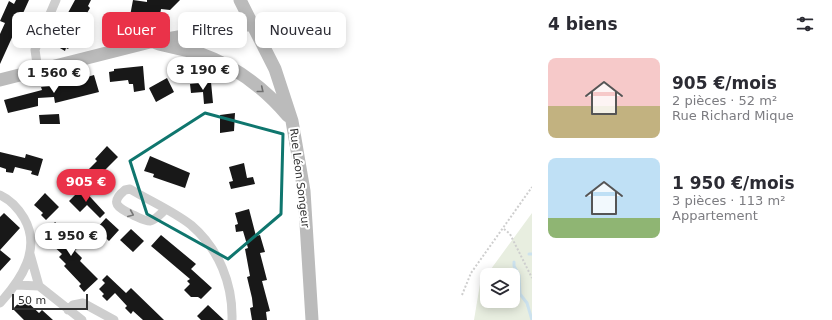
<!DOCTYPE html>
<html lang="fr">
<meta charset="utf-8">
<style>
body{margin:0;font-family:"DejaVu Sans",sans-serif;background:#f2f2f3;color:#2b2b33;height:100vh;display:flex;flex-direction:column;font-size:15px;white-space:nowrap}
*{box-sizing:border-box;margin:0}
p{font-size:13px;color:#7c7c81}
.icon{flex:none;width:22px;height:22px;fill:none;stroke:currentColor;stroke-width:2;stroke-linecap:round;stroke-linejoin:round}
.map{position:relative;flex:1;overflow:hidden}
.sheet{display:flex;flex-direction:column;background:#fff;width:300px}
.sheet>*{flex:none}
.guide{position:absolute;left:12px;top:12px;width:380px;height:36px;display:flex;gap:8px}
.fabs{position:absolute;left:480px;top:268px;display:grid;gap:8px}
.fabs a{display:grid;place-items:center;width:40px;height:40px;border-radius:8px;background:#fff;box-shadow:0 2px 10px #0003;font-size:20px}
.scale{position:absolute;left:12px;bottom:10px;width:76px;box-sizing:border-box;padding-left:4px;border:2px solid #313131;border-top:0;font-size:11px;line-height:14px;white-space:nowrap;color:#313131;-webkit-text-stroke:3px #fff;paint-order:stroke}
.price{position:absolute;translate:-50% -34px;padding:0 9px;border-radius:14px;background:#fff;color:#222;font-size:13px;line-height:26px;filter:drop-shadow(0 1px 2px #0008)}
.price::after{content:'';position:absolute;left:50%;top:24px;width:12px;height:9px;margin-left:-6px;background:inherit;clip-path:polygon(0 0,100% 0,50% 100%)}
.price.selected{background:#ea3249;color:#fff}
ul{padding:0;list-style:none}
li{display:flex;align-items:center;gap:12px;height:100px;padding:0 16px}
li span{display:grid;place-items:center;flex:none;width:112px;height:80px;border-radius:8px;color:#555}
li>.icon{margin-inline-start:auto}
span .icon{width:48px;height:48px;fill:#fffc;stroke-width:1}
li b{font-size:17px}
h2{display:flex;justify-content:space-between;align-items:center;height:48px;padding:0 16px;font-size:17px}
.pill{padding:0 14px;border-radius:8px;background:#fff;box-shadow:0 2px 10px #0003;font-size:14px;line-height:36px}
.pill.selected{background:#ea3249;color:#fff}
main{display:flex;flex:1;min-height:0}
.map>svg:first-child{display:block}
.green{fill:#e8eee0;fill-rule:evenodd}
.lines{fill:none;stroke-linecap:round;stroke-linejoin:round}
.stream{stroke:#cce2ee;stroke-width:3}
.building{fill:#181818}
.path{stroke:#cecece;stroke-width:2;stroke-dasharray:2 2;stroke-linecap:butt}
.street{stroke:#cecece;stroke-width:9}
.secondary{stroke:#bbb;stroke-width:13}
.oneway{stroke:#6f6f6f}
.oneway2{stroke:#787878}
.marked{fill:none;stroke:#0f766e;stroke-width:3;stroke-linejoin:round}
.labels{text-anchor:middle;stroke-width:4;stroke-linejoin:round;paint-order:stroke}
.street-label{font-size:11px;fill:#313131;stroke:#fff}
</style>
<main>
<div class="map">
<svg width="532" height="320" viewBox="0 0 532 320">
<rect width="100%" height="100%" fill="#fff"/>
<!-- green -->
<path class="green" d="M532,213V320H474L480,284ZM487,275H513V301H487Z"/>
<g class="lines">
<!-- stream -->
<path class="stream" d="M529,254H532
M514,262V266L519,275L520,294L527,303L532,320"/>
</g>
<!-- building -->
<path class="building" d="M16,0H29L0,64V34L5,23L0,21L9,1L14,4Z
M75,0H91L88,6L90,8L72,39L74,40L68,49L66,48L65,51L53,44L60,32L58,31Z
M133,0L147,2V0H180L170,10L161,9L159,21L130,16Z
M143,66L145,90L134,92L133,84H129L128,80L110,82L109,72L114,71V69Z
M94,75L99,92L55,103L54,97L38,98V106L8,113L4,100L42,90L41,87L63,85V84Z
M167,78L174,92L156,102L149,88Z
M211,82L213,103L204,104L203,92L191,93L190,84Z
M235,113L234,131L220,133V115Z
M59,114L60,124H40L39,115Z
M107,146L118,157L100,175L102,177L89,190L78,180L97,161L95,159Z
M0,152L25,158L26,154L43,159L38,176L31,174L32,171L15,167L13,173L6,172V169L0,167Z
M150,156L190,173L185,188L153,177L154,174L144,171Z
M244,163L247,178L253,177L255,184L231,189L229,182L233,181L229,167Z
M82,188L105,213L100,218L87,205L80,212L69,201Z
M45,193L59,207L46,220L41,215L43,213L34,205Z
M249,209L256,236L260,235L265,252L260,253L267,280L262,281L270,311L266,312L267,320H252L250,308L253,307L252,298L247,277L250,276L245,249L248,248L243,231L236,232L235,225L238,224L235,213Z
M4,213L20,228L0,250V217Z
M106,218L119,230L109,241L96,229Z
M55,222L69,235L67,236L78,247L75,251L82,258L80,261L98,279L84,292L79,286L81,284L64,266L66,264L59,257L62,254L50,243L52,241L45,234Z
M131,229L144,241L133,252L120,240Z
M161,235L196,264L191,269L212,288L201,299L198,297H191L184,290L190,284L187,281L190,279L151,246Z
M0,250L11,259L0,271Z
M107,275L126,293L131,288L164,320H143L133,311L131,314L125,308L127,306L115,293L107,301L102,296L104,294L99,289L105,283L102,280Z
M23,298L39,313L42,310L53,320H24L13,309Z
M208,305L224,320H201L197,316Z"/>
<g class="lines">
<!-- path -->
<path class="path" d="M504,229L510,234L532,278
M462,295L471,273L532,187"/>
<!-- street -->
<path class="street" d="M38,70L35,50L37,44L56,0
M0,195C11,200 18,208 24,218C42,249 21,280 0,303
M165,210C161,213 156,220 150,221C144,221 138,217 133,215C118,208 109,203 125,190L130,189C150,201 173,211 191,225C219,249 233,284 232,320
M30,254L39,286L82,320
M16,285L39,286
M68,310L73,305L83,303L114,320"/>
<!-- secondary -->
<path class="secondary" d="M240,0L275,69L292,121L304,191L312,320
M156,43C170,48 186,49 201,54C235,66 265,89 288,116
M0,80L150,42L252,24"/>
</g>
<!-- one-way arrows -->
<defs><path id="oneway-chevron" d="M-2-3.5L2.5 0L-2 3.5" fill="none" stroke-width="1.6" stroke-linecap="round" stroke-linejoin="round"/></defs>
<use class="oneway" href="#oneway-chevron" transform="translate(261 90) rotate(39)"/>
<use class="oneway2" href="#oneway-chevron" transform="translate(131 214) rotate(23)"/>
<!-- marked area -->
<path class="marked" d="M205,113L283,134L281,214L228,259L147,214L130,161Z"/>
<g class="labels">
<!-- street labels -->
<g class="street-label">
<text transform="translate(300 178) rotate(83)" y="4">Rue Léon Songeur</text>
</g>
</g>
</svg>
<div class="fabs">
<a><svg class="icon" aria-label="layers" viewBox="0 0 24 24"><path d="M12 4l9 5-9 5-9-5zM3 14l9 5 9-5"/></svg></a>
</div>
<div class="scale">50 m</div>
<b class="price" style="left:203px;top:91px">3 190 €</b>
<b class="price" style="left:54px;top:94px">1 560 €</b>
<b class="price selected" style="left:86px;top:203px">905 €</b>
<b class="price" style="left:71px;top:257px">1 950 €</b>
<div class="guide">
<a class="pill">Acheter</a>
<a class="pill selected">Louer</a>
<a class="pill">Filtres</a>
<a class="pill">Nouveau</a>
</div>
</div>
<section class="sheet">
<h2>4 biens<svg class="icon" aria-label="filters" viewBox="0 0 24 24"><path d="M4 7h16M4 17h16"/><circle cx="9" cy="7" r="2"/><circle cx="15" cy="17" r="2"/></svg></h2>
<ul>
<li><span style="background:linear-gradient(#f6c9c9 60%,#c2b280 0)"><svg class="icon" aria-label="home" viewBox="0 0 24 24"><path d="M3 11l9-7 9 7M6 9v11h12V9"/></svg></span><div><b>905 €/mois</b><p>2 pièces · 52 m²</p><p>Rue Richard Mique</p></div></li>
<li><span style="background:linear-gradient(#bfe0f5 75%,#8fb573 0)"><svg class="icon" aria-label="home" viewBox="0 0 24 24"><path d="M3 11l9-7 9 7M6 9v11h12V9"/></svg></span><div><b>1 950 €/mois</b><p>3 pièces · 113 m²</p><p>Appartement</p></div></li>
</ul>
</section>
</main>
